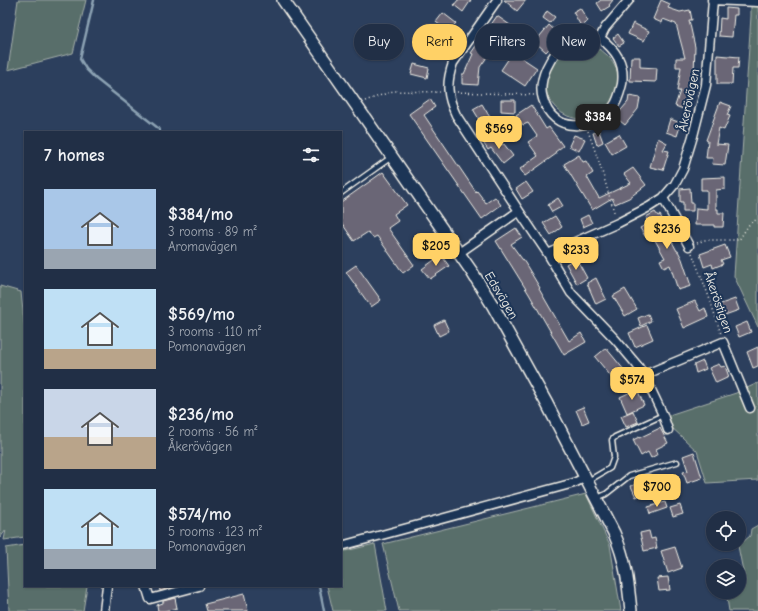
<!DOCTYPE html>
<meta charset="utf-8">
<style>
body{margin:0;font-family:"Comic Neue",sans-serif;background:#2d3b51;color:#f1f3f6;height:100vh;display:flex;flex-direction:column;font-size:15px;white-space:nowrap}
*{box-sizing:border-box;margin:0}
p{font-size:13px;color:#a2a9b3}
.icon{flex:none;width:22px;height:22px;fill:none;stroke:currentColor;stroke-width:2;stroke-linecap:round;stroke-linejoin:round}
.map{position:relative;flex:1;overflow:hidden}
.sheet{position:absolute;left:24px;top:131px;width:318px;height:456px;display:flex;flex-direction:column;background:#212f46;border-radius:0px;box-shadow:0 1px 3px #0004,0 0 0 1px #3e4a5f}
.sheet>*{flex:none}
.top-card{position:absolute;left:354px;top:24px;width:344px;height:36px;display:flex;gap:8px}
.controls{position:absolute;left:706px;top:511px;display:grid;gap:8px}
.controls a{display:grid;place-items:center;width:40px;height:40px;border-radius:50%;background:#212f46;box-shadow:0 1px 3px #0004,0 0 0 1px #3e4a5f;font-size:20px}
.price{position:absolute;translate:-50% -34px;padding:0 9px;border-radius:8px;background:#ffd166;color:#111;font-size:13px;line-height:26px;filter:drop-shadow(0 1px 2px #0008)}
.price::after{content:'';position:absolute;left:50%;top:24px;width:12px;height:9px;margin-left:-6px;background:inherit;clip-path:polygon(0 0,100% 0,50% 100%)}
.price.selected{background:#222;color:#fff}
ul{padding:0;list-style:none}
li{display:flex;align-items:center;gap:12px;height:100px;padding:0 20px}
li span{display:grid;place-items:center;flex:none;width:112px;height:80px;border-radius:0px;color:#555}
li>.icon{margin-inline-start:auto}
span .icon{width:48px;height:48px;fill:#fffc;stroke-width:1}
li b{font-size:17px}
h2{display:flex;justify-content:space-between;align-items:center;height:48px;padding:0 20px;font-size:17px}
.chip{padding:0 14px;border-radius:18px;background:#212f46;box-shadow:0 1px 3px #0004,0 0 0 1px #3e4a5f;font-size:14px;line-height:36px}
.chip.selected{background:#ffd166;color:#111}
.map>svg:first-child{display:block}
.green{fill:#586e6a;stroke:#a6b0a9}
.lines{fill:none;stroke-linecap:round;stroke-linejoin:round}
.stream{stroke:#8ca2b3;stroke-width:2.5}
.building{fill:#6a6676;stroke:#f4f1e8}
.lane-casing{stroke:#f4f1e8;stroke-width:7}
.street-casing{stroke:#f4f1e8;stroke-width:11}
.secondary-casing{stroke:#f4f1e8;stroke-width:14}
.path{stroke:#f4f1e8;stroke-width:1.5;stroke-dasharray:1 3;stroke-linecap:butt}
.lane{stroke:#1d3557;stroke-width:4}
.street{stroke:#1d3557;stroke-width:8}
.secondary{stroke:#1d3557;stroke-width:11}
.labels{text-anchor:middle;stroke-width:4;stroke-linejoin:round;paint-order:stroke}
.street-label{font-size:13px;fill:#f4f1e8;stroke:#1d3557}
</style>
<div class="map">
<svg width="758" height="611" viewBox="0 0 758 611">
<rect width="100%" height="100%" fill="#2c3f5d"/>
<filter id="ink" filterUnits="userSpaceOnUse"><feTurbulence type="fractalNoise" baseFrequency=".025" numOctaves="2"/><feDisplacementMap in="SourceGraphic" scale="8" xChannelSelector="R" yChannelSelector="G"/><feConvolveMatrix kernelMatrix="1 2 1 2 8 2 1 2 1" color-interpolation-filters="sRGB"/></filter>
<g filter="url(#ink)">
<!-- green -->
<path class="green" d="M18,0H86L73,53L8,70Z
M751,0H758V327L734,276L751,16Z
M545 82a37 37 0 1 1 74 0a37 37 0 1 1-74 0Z
M0,286L21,292L25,331V537L4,540L6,530L0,538Z
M758,383V480L707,483L697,451L669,425L666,416L736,393Z
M586,494L610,545L621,611H399L383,544Z
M758,525V611H729L726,592H739V584L745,581L738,546L750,536L751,529Z
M375,544L387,611H333L327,586H341V552Z
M25,545V586H87L83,611H9L6,548Z"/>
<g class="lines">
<!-- stream -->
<path class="stream" d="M94,0L80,59L86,69L96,79L158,128L160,132
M319,586L324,611"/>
</g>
<!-- building -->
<path class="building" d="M458,0H471L463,12L454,5Z
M504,0H526L517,11Z
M601,0H613L609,5L610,6L602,11L597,3Z
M661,0L670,4L668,8L680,12L690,10L692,20H689L695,47L694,73L690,100L686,110L675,106L680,91H677L681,67H676V58H685L676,24L663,19L662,23L653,19Z
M580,8L588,21L581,26L573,12Z
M726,8L737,9V15H734L732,37L719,36L720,18L726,19Z
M547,11L555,17L550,23L543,18Z
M443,13L456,23L448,32L436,22Z
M497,16L510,25L480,67L478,85L462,84V74H464L473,54L471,53Z
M633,23L649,31L644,41L628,34Z
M549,25L561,36L546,52L535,42Z
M618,34L624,43L619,46L613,38Z
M427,37L441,44L436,53L422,46Z
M515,49L521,52L519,56L537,68L525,86L501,70Z
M717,55L739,57L738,68H733L732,84H717Z
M631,57H640V67L657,68L656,82L630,81Z
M414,64L429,68L427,78L411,74Z
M629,96L640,98L638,109L625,125L615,117L628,102Z
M430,99L435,107L424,115L432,127L476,192L477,191L486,203L495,197L501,205L482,219L409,114Z
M501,100H515V112L501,111Z
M720,102L731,106L727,115L730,116L724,130L719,128L716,144L728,145L725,165L712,164L713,158H706L708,141L706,140Z
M482,104L491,119L482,124L473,109Z
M531,105L546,129L549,127L563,146L555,152L556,154L525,176L520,169L538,156L528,142L537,136L528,123L523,125L516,115Z
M670,119L681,123L677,136L666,132Z
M599,131L603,142L597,145L593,133Z
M619,134L626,146L612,154L605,142Z
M574,135L585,139L579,151L569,146Z
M495,136L501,145L504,144L513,156L503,164L491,148L488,150L484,144Z
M658,138L667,143L663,150L669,151L663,170L650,167Z
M579,155L583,162L586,161L593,173L587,177L599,198L631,183L624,174L633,168L646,185L629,198L615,204L612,198L592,210L564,164Z
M383,172L407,205L394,214L398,221L388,228L414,265L403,273L377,236L373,238L368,232L354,241L341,222V202Z
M725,177V189L716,190V209H718V213H724L723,227H714V225H695L696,208L707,209V190H701V178Z
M526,182L533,192L522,199L516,189Z
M690,188L691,203H693V211H683V202H680V189Z
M558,198L563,206L552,212L548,205Z
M655,212L658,216L660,215L666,226L664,227L677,251H678L682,259L691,286L678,290L670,265L664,268L660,260L665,258L651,233L645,236L640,228L649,223L646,217Z
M588,215L592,223L583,227L580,219Z
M555,216L562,227L551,235L543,223Z
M516,228L522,237L511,244L525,263L540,288L539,289L569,341L581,333L586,342L564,355L529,294L496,241Z
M725,245L730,257L721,260L723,264L713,268L712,264L704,267L700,254Z
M441,255L449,266L430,279L422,269Z
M576,258L587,278L577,284L566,264Z
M356,265L381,300L371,307L346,272Z
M596,278L606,299L596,304L587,283Z
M625,289L637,309L625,316L613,296Z
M735,299L739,310L722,316L718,305Z
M695,301L700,311L705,308L708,317L684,328L676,309Z
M648,314L651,321L641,326L638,318Z
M444,320L449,331L439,336L434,325Z
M747,322L751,332L739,337L735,327Z
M647,325L653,339L635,347L629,333Z
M758,347V366L753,368L747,352Z
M606,348L625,371L614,380L595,357Z
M703,361L706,369L696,373L694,365Z
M719,364L721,367L725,366L729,377L716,383L709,368Z
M637,389L644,405L627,413L620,397Z
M583,407L589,421L582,424L576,410Z
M633,411L638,422L626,427L621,416Z
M660,428L668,443L656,449L658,454L651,458L648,452L641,456L633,440L639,437V438Z
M694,452L702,478L687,483L683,472L688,471L683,456Z
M642,482L646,493L636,497L631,486Z
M665,502L667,508L650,514L648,507Z
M680,505L683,514L673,517L670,508Z
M649,531L651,539L655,538L657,548L644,551L640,533Z
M675,547L682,568L668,573L661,551Z
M668,577L670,590L659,591L657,578Z
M159,586H172V587L160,591Z
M244,594L248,611H207L205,604Z
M175,598L177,608L164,611H158L157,605L163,603V601Z"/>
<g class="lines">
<!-- lane casing -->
<g class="lane-casing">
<path id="lane" d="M341,193L390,158
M588,481L610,468L614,457L612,440L615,437L663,415
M597,498L606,494L629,476L677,462"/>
</g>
<!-- street casing -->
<g class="street-casing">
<path id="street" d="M712,0L758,2
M600,38C616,50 625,63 622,84C620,92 618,101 613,107C592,131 553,134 543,99C537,81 550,53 567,44C577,39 589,39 600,38Z
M600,38L605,28L629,0
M663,198L689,246
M519,211L548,254L571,293L615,339L637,365L644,375L723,342L750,408
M459,253L519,211L456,115C447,96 446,83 453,63L497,0
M548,254L618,223L649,207L663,198L675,184L683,169L693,136L706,85L713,0
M644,375L663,415L668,430
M341,546L574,483L586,477
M146,586L150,599L199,586
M104,611L107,586"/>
</g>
<!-- secondary casing -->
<g class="secondary-casing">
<path id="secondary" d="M283,0L472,272L493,306L547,404L614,533C626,561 628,581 631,611"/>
</g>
<!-- path -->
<path class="path" d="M457,92L534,95
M365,101L393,91L440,92
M588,131L601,168L615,215
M697,243L705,240H739L750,223L758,219
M692,253L709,297L721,334"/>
<!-- lane -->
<use href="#lane" class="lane"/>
<!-- street -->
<use href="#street" class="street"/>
<!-- secondary -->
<use href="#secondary" class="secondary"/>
</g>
</g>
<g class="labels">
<!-- street labels -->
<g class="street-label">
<text transform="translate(688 100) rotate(-78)" y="5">Åkerövägen</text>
<text transform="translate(502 295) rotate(59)" y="5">Edsvägen</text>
<text transform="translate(719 302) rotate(71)" y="5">Åkeröstigen</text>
</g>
</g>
</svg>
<div class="controls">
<a><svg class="icon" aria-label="locate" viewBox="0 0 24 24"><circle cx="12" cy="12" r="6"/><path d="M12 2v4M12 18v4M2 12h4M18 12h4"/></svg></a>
<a><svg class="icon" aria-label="layers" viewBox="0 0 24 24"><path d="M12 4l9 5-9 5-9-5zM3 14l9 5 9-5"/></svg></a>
</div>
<b class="price selected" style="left:598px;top:138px">$384</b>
<b class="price" style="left:499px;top:150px">$569</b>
<b class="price" style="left:667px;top:250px">$236</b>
<b class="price" style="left:436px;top:267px">$205</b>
<b class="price" style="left:576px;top:271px">$233</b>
<b class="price" style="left:632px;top:401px">$574</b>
<b class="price" style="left:657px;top:508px">$700</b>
<div class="top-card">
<a class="chip">Buy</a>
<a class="chip selected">Rent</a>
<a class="chip">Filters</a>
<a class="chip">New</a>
</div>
<section class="sheet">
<h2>7 homes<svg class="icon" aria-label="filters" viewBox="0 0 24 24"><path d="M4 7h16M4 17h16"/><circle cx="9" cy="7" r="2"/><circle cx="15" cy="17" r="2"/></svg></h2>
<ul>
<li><span style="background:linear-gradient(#a9c7e8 75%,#9aa5b1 0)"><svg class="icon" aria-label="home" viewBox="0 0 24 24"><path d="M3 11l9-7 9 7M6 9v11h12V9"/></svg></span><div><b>$384/mo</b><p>3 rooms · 89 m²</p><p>Aromavägen</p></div></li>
<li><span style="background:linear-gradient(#bfe0f5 75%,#b9a48a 0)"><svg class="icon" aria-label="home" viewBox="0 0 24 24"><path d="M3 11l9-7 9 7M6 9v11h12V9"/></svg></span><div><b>$569/mo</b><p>3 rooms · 110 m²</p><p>Pomonavägen</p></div></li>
<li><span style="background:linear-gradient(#c9d6e8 60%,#b9a48a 0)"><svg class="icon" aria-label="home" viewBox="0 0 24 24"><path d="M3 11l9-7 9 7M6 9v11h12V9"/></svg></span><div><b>$236/mo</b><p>2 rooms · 56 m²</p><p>Åkerövägen</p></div></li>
<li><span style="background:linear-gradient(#bfe0f5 75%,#9aa5b1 0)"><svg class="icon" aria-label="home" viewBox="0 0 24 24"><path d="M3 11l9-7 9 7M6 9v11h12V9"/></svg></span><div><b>$574/mo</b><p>5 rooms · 123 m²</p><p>Pomonavägen</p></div></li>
</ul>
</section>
</div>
